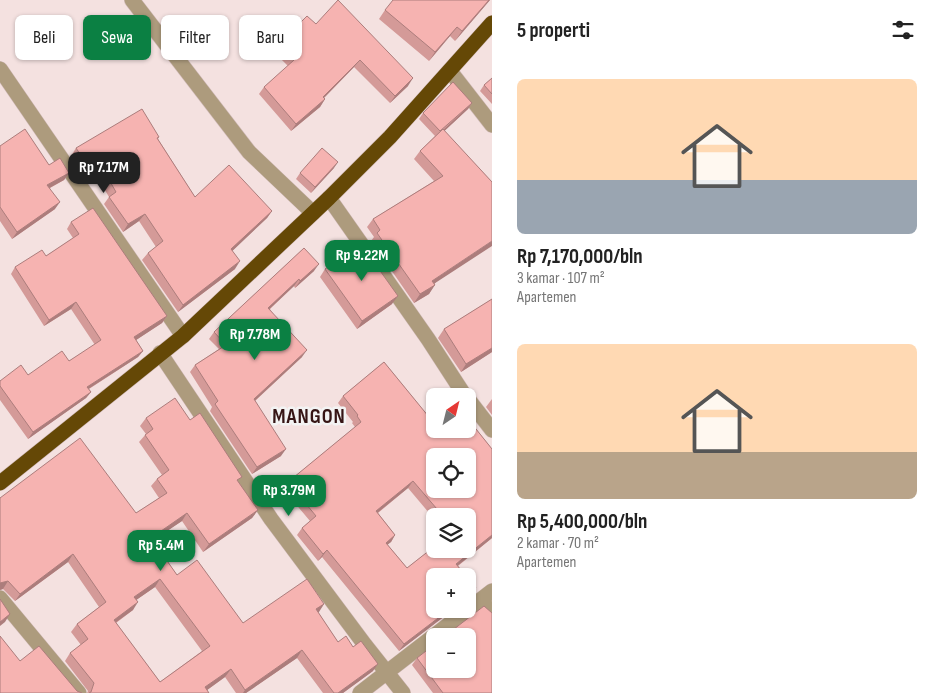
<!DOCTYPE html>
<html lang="id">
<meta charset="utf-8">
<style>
body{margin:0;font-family:"Sofia Sans Condensed",sans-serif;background:#f6f6f6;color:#222;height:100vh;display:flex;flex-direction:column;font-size:19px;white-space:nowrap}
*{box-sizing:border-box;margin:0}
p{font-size:16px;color:#767676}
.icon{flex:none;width:28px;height:28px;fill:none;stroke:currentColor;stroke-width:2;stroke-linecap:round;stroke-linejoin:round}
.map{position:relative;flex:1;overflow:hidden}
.drawer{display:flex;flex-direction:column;background:#fff;width:450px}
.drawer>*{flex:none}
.guide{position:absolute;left:15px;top:15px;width:401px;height:45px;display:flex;gap:10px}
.needle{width:32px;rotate:35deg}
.tools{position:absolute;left:426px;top:388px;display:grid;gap:10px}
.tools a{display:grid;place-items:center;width:50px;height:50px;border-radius:8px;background:#fff;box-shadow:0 1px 4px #0004;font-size:25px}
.price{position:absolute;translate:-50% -42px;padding:0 11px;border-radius:10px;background:#0b8043;color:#fff;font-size:16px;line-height:32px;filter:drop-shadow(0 1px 2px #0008)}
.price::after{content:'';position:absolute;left:50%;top:30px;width:15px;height:11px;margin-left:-8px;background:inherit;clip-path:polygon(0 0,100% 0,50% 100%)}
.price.selected{background:#222;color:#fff}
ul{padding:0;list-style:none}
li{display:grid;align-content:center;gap:10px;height:265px;padding:0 25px}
li span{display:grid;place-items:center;height:155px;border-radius:8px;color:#555}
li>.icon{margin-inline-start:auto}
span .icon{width:90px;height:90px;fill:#fffc;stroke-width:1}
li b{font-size:21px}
h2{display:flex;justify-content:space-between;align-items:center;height:60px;padding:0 25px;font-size:21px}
.pill{padding:0 18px;border-radius:8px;background:#fff;box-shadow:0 1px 4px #0004;font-size:18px;line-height:45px}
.pill.selected{background:#0b8043;color:#fff}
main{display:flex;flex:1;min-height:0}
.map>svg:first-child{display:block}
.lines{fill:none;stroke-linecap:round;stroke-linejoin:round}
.minor-casing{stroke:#d2bcbb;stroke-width:16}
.highway-casing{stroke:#d2bcbb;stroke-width:16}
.minor{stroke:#ad9b7d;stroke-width:15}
.highway{stroke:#654806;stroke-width:15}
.wall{fill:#d49a98;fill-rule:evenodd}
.shaded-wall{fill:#ac7d7c}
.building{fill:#f6b3b1;stroke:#ac7d7c;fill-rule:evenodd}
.labels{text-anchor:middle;stroke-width:5;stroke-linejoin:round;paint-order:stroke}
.district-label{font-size:21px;font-weight:bold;letter-spacing:1px;fill:#361515;stroke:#f3f3f3}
</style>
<main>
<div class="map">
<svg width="492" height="693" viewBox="0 0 492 693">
<rect width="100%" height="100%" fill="#f4e1e0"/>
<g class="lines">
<!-- minor casing -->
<g class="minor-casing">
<path id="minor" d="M132,0L249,152L313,213
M0,69L183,336
M450,71L492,125
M329,198L428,339L465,396
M160,353L271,519L365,645L403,693
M468,399L492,430
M0,598L79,693
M481,600L492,613
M360,693L492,591"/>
</g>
<!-- highway casing -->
<g class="highway-casing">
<path id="highway" d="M0,483L183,336L329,198L390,137L492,23"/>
</g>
<!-- minor -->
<use href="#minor" class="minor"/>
<!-- highway -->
<use href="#highway" class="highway"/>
</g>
<!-- wall -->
<path class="wall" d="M490,0L455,41L450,36L429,61L379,19L385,10Z
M316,24L408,86L390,103L354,67L324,98L325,99L320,107L291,131L259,94L264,87L288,66L274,52L279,44Z
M492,78V104L480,91L484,85Z
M472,103L468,109L444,131L492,182L429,294L414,303L371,241L374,237L367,227L373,219L434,181L414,159L420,151L435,136L419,119L423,113Z
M159,137L158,139L195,197L272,211L267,218L232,251L235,269L178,312L142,260L148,253L156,247L139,221L123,232L104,204L109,197L90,165L81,170L71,156L76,148Z
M0,146L69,173L64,180L50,188L55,209L12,239L0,221Z
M334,168L311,193L296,179L300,173Z
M71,222L167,316L162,323L136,340L143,351L138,357L89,389L91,392L86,398L28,439L0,400V381L28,375L69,361L95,345L71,309L44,326L11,274L15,267L46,256L73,238L67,229Z
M304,248L314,271L295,288L294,286L270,309L302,357L255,401L281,456L252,474L210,411L212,407L190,372L195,365L219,349L209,339L214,332Z
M325,269L392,304L357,329L320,277Z
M492,299V352L461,372L438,338L444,329Z
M384,362L429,417L435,413V429H468V419L492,449V538L458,566L466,576H435V609H454L399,651L322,557L318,561L297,535L302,528L310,521L283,489L288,482L355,427L352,423L353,422L338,403L343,396ZM435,456H468V489H435ZM408,488L435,520V516H468V549H435V546L407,568L387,544L391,542L395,535L378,513Z
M492,399V415L486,407Z
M146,418L190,420L238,482L258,510L252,518L203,552L182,521L152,540L177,575L243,623L324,604L318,612L338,642L373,671L343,693H323L297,658L246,693H236L225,677L207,690L209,693H87L88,691L65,661L70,653L81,645L71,632L77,624L99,607L68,562L15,601L3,589L0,590V498L136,513L159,498L151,486L157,479L162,475L139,442L146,434L140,426ZM155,587L202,651L160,682L116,623L133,610L136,600Z
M417,658L492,693H433L412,665Z"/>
<!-- shaded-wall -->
<path class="shaded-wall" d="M489,0H490L455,41L462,31Z
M457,27L450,36L429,61L435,52Z
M360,60L354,67L318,104L323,97Z
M413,78L408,86L390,103L395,96Z
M325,99L320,107L291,131L296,124Z
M472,103L468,109L437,138L441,132Z
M96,157L90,165L81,170L86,163Z
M338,162L334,168L311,193L315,187Z
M69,173L64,180L42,192L47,185Z
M60,202L55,209L12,239L17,232Z
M272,211L267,218L226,257L231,249Z
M145,214L139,221L123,232L128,224Z
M492,241V246L426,289L432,281Z
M240,261L235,269L178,312L183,305Z
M319,264L314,271L295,288L300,281Z
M299,279L294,286L263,315L268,308Z
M435,285L429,294L414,303L420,294Z
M398,296L392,304L357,329L362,321Z
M76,302L71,309L44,326L49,320Z
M167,316L162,323L130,344L134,337Z
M492,348V352L461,372L466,364Z
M307,350L302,357L249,406L254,399Z
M143,351L138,357L82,393L87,387Z
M91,392L86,398L28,439L33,432Z
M286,449L281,456L252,474L257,467Z
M413,481L408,488L371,518L376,511Z
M258,510L252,518L203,552L209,544Z
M187,513L182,521L145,546L151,538Z
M395,535L391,542L381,550L386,543Z
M492,535V538L451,571L456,564Z
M327,550L322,557L318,561L323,554Z
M73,554L68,562L15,601L20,594Z
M160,579L155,587L129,605L134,597Z
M8,581L3,589L0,590V583Z
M476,588L471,595L468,598V595Z
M138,602L133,610L108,628L114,620Z
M324,604L319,612L310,617L316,609Z
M450,609H454L399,651L404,644Z
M10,614L5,622L0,626V622Z
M302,650L297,658L246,693H243L245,690Z
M378,664L373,671L343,693H338Z
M231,669L225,677L203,693L205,687Z"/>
<!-- building -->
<path class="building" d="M338,0L413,78L395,96L360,60L323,97L325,99L296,124L264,87L294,60L279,44L307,16L316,24Z
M393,0H489L462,31L457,27L435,52L385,10Z
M492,78V94L484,85Z
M453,82L472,103L440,131L423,113Z
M142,109L159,137L157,138L195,197L229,165L272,211L231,249L240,261L183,305L148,253L163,241L145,214L128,224L109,197L116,192L96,157L86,163L76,148Z
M25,129L49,165L60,158L69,173L47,185L60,202L17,232L0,207V146Z
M443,129L492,182V241L432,281L435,285L420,294L377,233L380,230L373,219L443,176L420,151Z
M322,148L338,162L315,187L300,173Z
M93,208L167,316L134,337L143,351L87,387L91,392L33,432L0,386V381L21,365L28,375L62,351L69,361L101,340L76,302L49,320L15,267L42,250L46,256L79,234L71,222Z
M361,244L398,296L362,321L325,269Z
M304,248L319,264L300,281L299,279L268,308L307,350L254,399L286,449L257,467L215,404L218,401L195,365L226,345L214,332Z
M492,299V348L466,364L444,329Z
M384,362L429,417L435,413V429H468V419L492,449V535L456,564L466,576H435V609H450L404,644L327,550L323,554L302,528L316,516L288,482L361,422L357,416L358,415L343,396ZM435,456H468V489H435ZM413,481L443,516H468V549H435V546L407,568L386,543L395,535L376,511Z
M175,398L190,420L200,413L242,477L237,480L258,510L209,544L187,513L151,538L177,575L197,560L243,623L307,579L324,604L316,609L338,642L346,636L353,647L361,641L378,664L338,693H334L302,650L245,690L231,669L205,687L209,693H89L91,692L94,683L70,653L88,639L77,624L106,602L73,554L20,594L8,581L0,583V498L80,438L136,513L167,493L157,479L169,470L145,435L153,429L146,418ZM160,579L210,646L160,682L114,620L138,602L134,597Z
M468,578L476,588L468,595Z
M0,599L10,614L0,622Z
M484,606L492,613V693H443L417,658L435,644V669H468V636H445Z
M0,636L20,661L39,646L77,691L82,693H0Z"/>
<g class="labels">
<!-- district labels -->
<g class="district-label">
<text x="309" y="423">MANGON</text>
</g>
</g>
</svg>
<div class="tools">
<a><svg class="needle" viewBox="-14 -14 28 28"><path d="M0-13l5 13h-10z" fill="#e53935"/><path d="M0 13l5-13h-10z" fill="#767676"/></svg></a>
<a><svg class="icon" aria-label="locate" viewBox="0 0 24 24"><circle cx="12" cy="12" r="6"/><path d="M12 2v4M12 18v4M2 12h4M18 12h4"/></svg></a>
<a><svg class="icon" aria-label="layers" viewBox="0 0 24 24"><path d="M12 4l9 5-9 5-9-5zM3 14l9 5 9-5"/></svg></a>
<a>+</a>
<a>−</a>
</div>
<b class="price selected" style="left:104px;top:194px">Rp 7.17M</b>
<b class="price" style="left:362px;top:282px">Rp 9.22M</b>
<b class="price" style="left:255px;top:361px">Rp 7.78M</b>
<b class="price" style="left:289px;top:517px">Rp 3.79M</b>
<b class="price" style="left:161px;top:572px">Rp 5.4M</b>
<div class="guide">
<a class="pill">Beli</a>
<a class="pill selected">Sewa</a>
<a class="pill">Filter</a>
<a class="pill">Baru</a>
</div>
</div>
<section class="drawer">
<h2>5 properti<svg class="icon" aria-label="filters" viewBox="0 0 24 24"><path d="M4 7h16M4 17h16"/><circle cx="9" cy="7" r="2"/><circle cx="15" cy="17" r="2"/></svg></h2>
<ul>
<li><span style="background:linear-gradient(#ffd9b3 65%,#9aa5b1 0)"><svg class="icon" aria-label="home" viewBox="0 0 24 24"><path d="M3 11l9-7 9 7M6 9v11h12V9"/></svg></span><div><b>Rp 7,170,000/bln</b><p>3 kamar · 107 m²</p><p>Apartemen</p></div></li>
<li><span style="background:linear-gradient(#ffd9b3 70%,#b9a48a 0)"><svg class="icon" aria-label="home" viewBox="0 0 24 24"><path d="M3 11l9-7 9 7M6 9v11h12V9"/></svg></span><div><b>Rp 5,400,000/bln</b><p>2 kamar · 70 m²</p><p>Apartemen</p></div></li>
</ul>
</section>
</main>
